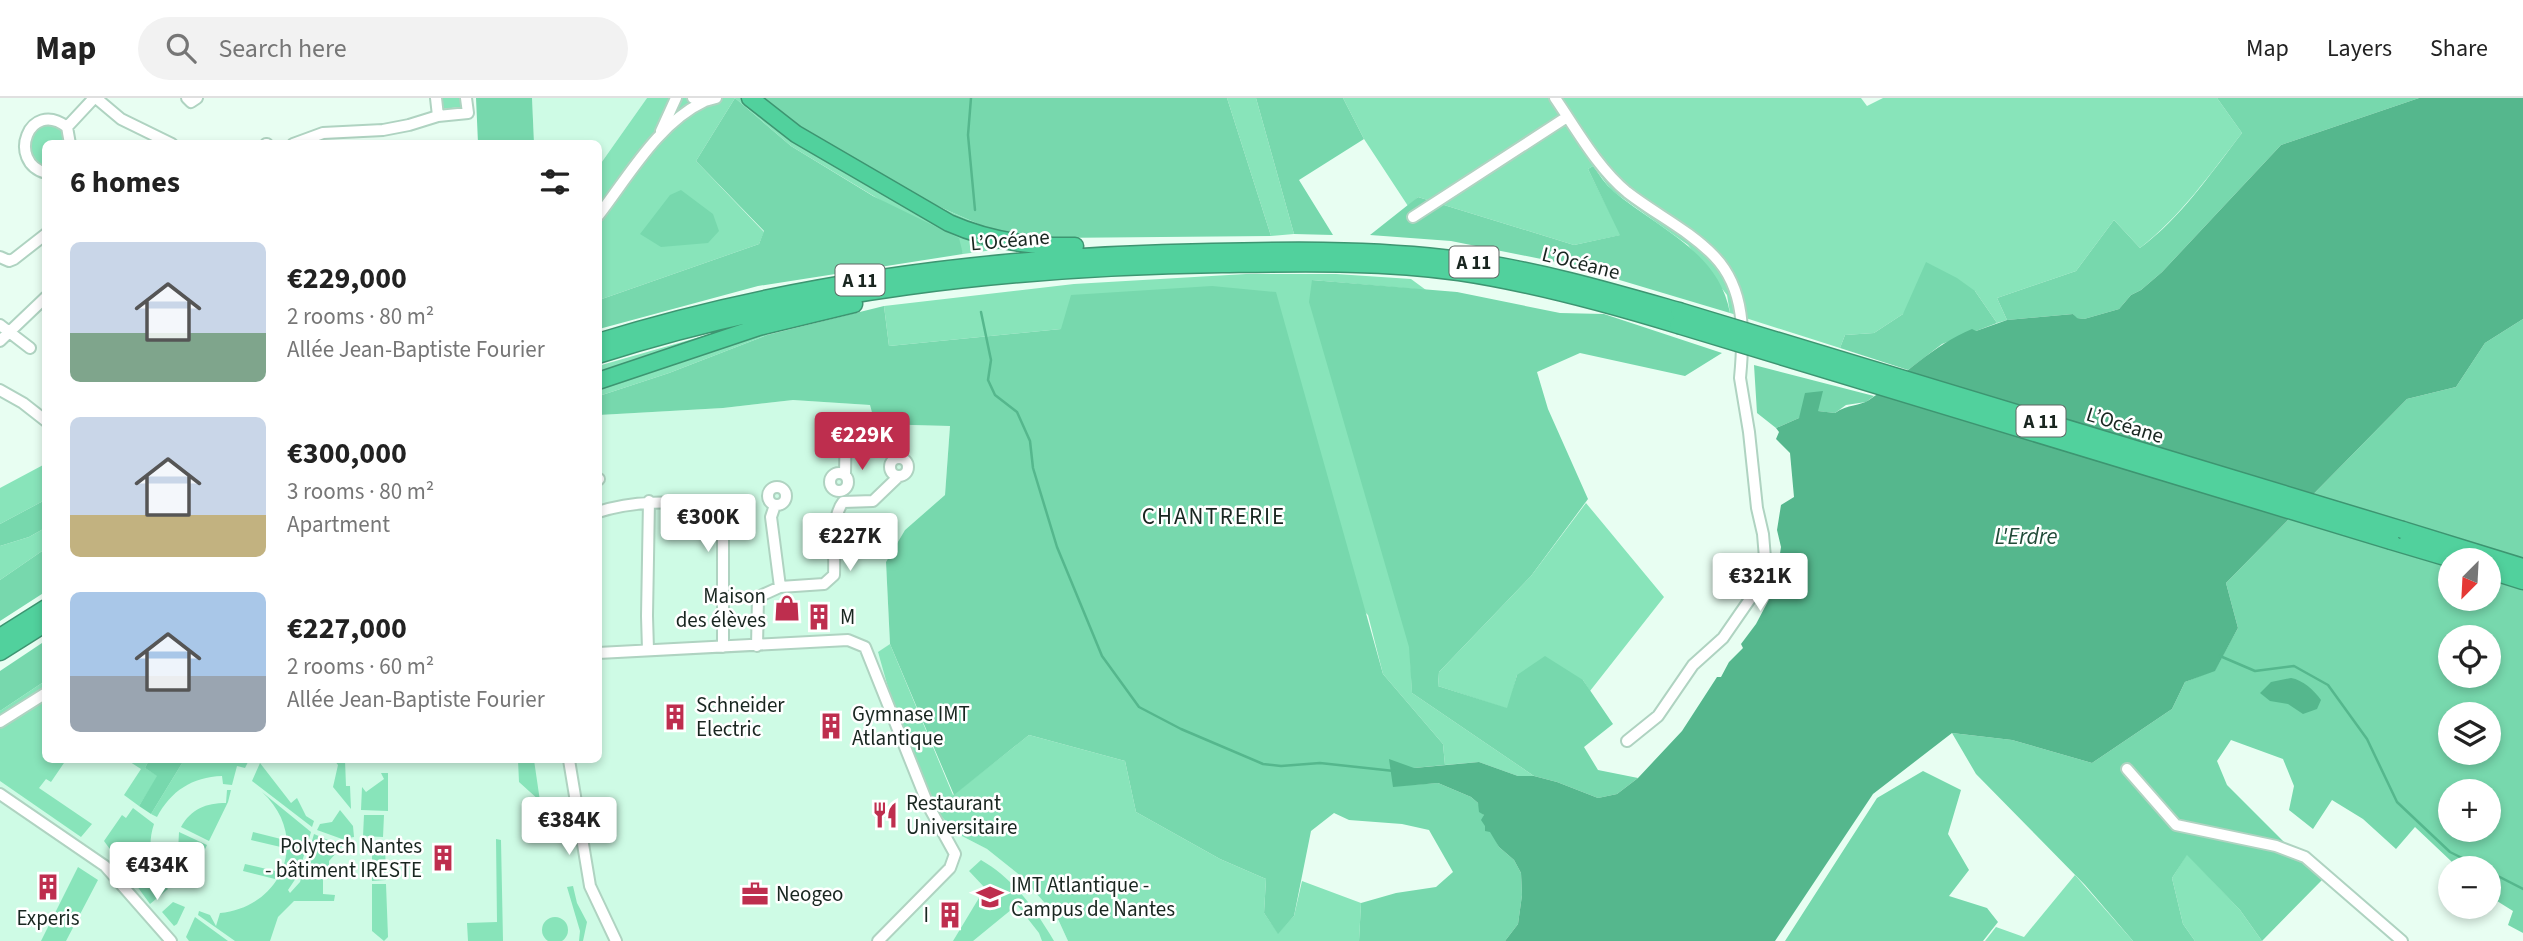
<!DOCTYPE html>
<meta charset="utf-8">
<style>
body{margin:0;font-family:"Source Sans 3",sans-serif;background:#f2f2f2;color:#222;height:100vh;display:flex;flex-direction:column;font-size:26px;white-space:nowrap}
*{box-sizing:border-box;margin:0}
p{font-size:23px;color:#767676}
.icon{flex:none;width:38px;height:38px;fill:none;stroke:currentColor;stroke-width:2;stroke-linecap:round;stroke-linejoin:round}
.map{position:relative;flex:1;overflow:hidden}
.drawer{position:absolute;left:42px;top:42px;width:560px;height:623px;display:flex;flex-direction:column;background:#fff;border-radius:10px;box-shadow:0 4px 10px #0003}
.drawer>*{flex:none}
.needle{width:46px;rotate:204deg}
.controls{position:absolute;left:2438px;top:450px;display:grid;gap:14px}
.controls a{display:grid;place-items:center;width:63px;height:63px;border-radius:50%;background:#fff;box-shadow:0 4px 10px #0003;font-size:35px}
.price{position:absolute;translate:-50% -60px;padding:0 16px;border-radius:7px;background:#fff;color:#222;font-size:23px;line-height:46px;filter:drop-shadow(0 2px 4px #0008)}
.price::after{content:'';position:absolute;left:50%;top:42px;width:21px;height:16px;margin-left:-10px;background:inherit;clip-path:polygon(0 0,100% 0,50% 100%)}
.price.current{background:#be2e4e;color:#fff}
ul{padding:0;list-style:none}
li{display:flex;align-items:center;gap:21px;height:175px;padding:0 28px}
li span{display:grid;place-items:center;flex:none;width:196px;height:140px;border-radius:10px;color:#555}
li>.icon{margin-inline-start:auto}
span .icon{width:84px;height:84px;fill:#fffc;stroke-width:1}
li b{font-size:30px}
h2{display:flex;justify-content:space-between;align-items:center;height:84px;padding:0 28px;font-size:30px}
header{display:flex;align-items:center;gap:42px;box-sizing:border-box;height:98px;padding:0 35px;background:#fff;border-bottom:2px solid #e0e0e0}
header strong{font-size:33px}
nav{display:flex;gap:38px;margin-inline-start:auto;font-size:24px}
.search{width:490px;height:63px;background:#f2f2f2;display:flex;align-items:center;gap:18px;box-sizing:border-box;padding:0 24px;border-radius:38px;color:#767676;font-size:26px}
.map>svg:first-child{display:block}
.built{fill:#cefbe5}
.green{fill:#88e4ba}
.forest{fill:#77d8ad;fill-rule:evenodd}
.water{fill:#55b78d}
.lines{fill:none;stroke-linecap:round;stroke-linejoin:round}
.stream{stroke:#55b78d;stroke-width:2.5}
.minor-casing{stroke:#afd3c1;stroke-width:14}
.highway-casing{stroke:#3d9571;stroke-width:19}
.minor{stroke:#fff;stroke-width:10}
.highway{stroke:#51d19d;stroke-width:16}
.highway-bridge-casing{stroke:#3d9571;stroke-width:19;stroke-linecap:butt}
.highway-bridge{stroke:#51d19d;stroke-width:16}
.labels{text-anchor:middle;stroke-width:5;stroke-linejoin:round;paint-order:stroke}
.shield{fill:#fff;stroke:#5e6763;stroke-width:2}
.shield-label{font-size:19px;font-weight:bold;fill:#192620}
.street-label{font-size:21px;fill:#192620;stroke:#fff}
.poi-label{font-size:21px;fill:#192620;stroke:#fff;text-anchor:start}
.neighbourhood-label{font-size:23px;letter-spacing:2px;fill:#192620;stroke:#fff}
.water-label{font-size:23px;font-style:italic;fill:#214b38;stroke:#fff}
</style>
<header>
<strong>Map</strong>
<div class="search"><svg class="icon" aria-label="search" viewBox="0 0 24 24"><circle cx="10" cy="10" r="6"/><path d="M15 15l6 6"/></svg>Search here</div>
<nav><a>Map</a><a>Layers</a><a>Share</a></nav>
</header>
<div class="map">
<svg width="2523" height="843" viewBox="0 0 2523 843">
<rect width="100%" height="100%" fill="#e8fef2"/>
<!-- built -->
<path class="built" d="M532,0H647L599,68L598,46L534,45Z
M793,302L870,307L875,326L950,328L945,397L905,432L886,464L890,546L878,555L956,735L987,751L1022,779L1057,819L1068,843H0V660L598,662L599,317L723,310Z"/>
<!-- green -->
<path class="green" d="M441,0H461V9L442,11Z
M647,0H764L792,24L818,40L933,106L983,128L1010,136L1001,151L963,156L961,151L791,48L735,0L696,63L764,134L759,146L599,202V68Z
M1227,0H1256L1294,136L1271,138Z
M1343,0H1861L1867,8L1883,0H2217L2242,35C2211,75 2180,119 2140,150L2114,122L2076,173L1997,200L2007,222L1997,225L1975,193L1903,216L1874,235L1845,237L1840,250L1730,215L1727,197L1688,147L1611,92L1593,68L1588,71L1621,137L1574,147L1418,99L1408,108L1364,41Z
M49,23L64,32L66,45L46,46L45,72L32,65L28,44L36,27Z
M1246,176H1336L1411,181L1426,192L1312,182L1410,549L1412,595L1534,678H1518L1479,664L1445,667L1443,646L1383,576L1368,517L1061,231L889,248L884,208L1074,186Z
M749,225L767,237L669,275L599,298L598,268Z
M45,366V402L0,426V390Z
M1586,405L1664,499L1590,593L1583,582L1517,577L1508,611L1438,588L1439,574L1531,478Z
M45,430V451L0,482V448L29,439Z
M890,546L953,697L1029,637L1125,663L1136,714L1220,761L1266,781L1264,815L1278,835L1294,818L1302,783L1361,805L1359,843H1068L1057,819L1022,779L987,751L956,735L929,704L899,628L878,554Z
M45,583L46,662H66L51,684L46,681L39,690L92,726L81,739L0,683V613Z
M127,662H149L145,670L158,678L139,708L124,697L141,671Z
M184,662H249L245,670L237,668L232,687L223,686L222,678C192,679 171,693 157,719L151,716Z
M334,662H345L346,688H350L351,711L333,689L338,667Z
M518,662H534L540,703L519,684Z
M260,665L291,705L297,700L306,718L314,723L312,729L252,683Z
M381,675H388V713L361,712L362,689L366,694L384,681Z
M227,692H231L228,704L209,743L181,729C191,711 206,705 226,705Z
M262,694L311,734L298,777L288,792L290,795L300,784L314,736L328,742L345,745L329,763V774H323V796L335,797L334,803H294L278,819L270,843H235L198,817L199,813L210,817L216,828L220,815C283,809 311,739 262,694Z
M133,710L154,726C146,750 152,772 168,791L150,806L104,743L122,717L126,720Z
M340,712L353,728L354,739L342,741L317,732L320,726L332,724Z
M364,717H384L383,739L363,738Z
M179,734L207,747L189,785L185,782L190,777L178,754Z
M253,734L285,742V750L251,742Z
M496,741L501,742L503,843H468L467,825L497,824Z
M372,744H385L386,782L372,783Z
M2187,756L2240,812L2262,843H2195L2183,826L2172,780Z
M981,762C1014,781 1035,811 1054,843H1042L1039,835L1017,807L973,843H953L985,790L969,773Z
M245,766L279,774L275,781L243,773Z
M78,769L98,782L66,843H41Z
M2075,777L2133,843H1985L1996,829L2024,839Z
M372,786H386L388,839L384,843L372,833Z
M573,788L577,805L587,824L583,843H579L580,833L567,789Z
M173,804L185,809L177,826L174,828L162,814Z
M195,819L228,843H189L186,839Z
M542 832a13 13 0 1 1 26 0a13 13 0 1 1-26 0Z"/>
<!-- forest -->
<path class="forest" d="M476,0H532L534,45H478Z
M735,0L791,48L873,98L959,140L963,156L758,188L599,231V202L759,146L764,133L696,63Z
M764,0H1227L1271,138L1052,140L1010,136L983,128L933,106L818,40L792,24Z
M1256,0H1343L1364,41L1299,82L1333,137L1294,136Z
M2217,0H2419L2281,47L2162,174L2141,192L2131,197L2119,211L2084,221L2076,220L2073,216L2007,222L1997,200L2076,173L2114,122L2140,150C2181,120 2211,75 2242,35Z
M1593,68C1599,76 1605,86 1613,93C1657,130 1719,153 1730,215L1566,166L1451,143L1370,137L1418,99L1574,147L1620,137L1588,71Z
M681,92L713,116L719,133L708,145L661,149L640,136L670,97Z
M1926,164L1957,180L1975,193L1997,225L1942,246L1908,272L1840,250L1845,237L1874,235L1903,216Z
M1312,182L1457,194L1560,215L1604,216L1722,255L1685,278L1580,255L1537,274L1548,311L1588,401L1531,478L1439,574L1438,588L1507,610L1517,577L1545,558L1583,582L1613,626L1584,649L1598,672L1638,680L1617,696L1598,700L1557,684L1534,678L1412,595L1409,549L1309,204Z
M1212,188L1276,194L1383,576L1443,646L1445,667L1414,670L1393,688L1438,685L1471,699L1478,705L1499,749L1514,762L1521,775L1522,797L1518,826L1505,843H1359L1361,805L1396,795L1436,789L1453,774L1429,732L1402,726L1349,722L1334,715L1311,733L1294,818L1278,836L1264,815L1266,781L1220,761L1136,714L1125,663L1029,637L954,697L890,546L886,464L905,432L945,397L950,328L875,326L870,307L793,302L723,310L599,317V298L669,275L767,237L884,208L889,248L1061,231L1071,197Z
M2523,221V835L2508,827L2513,813L2489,798L2488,770H2461L2452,764L2415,729L2396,751L2363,721L2332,702L2313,731L2289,712L2294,688L2283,661L2231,642L2217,663L2227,687L2322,782L2262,843L2240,812L2187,757L2172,780L2183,826L2195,843H2133L2085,787L1976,676L1952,635L2012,642L2092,665L2172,611L2185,584L2215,572L2238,530L2226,485L2407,301L2456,289L2485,245ZM2450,462H2488V500H2450ZM2450,539H2488V578H2450ZM2450,616H2488V654H2450ZM2450,693H2488V732H2450Z
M1754,267L1874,298L1866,304L1846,307L1835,315L1817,313L1822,294L1799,320L1776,330L1757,315Z
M45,402V430L29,439L0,448V426Z
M45,451V494L0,523V482Z
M45,543V583L0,613V573Z
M149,662H184L151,716L139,708L157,678L145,670Z
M1923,673L1961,692L1948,736L1969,772L1949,798L1987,810L1998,824L1983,843H1785L1877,700Z"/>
<!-- water -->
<path class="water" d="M2419,0H2523V221L2485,245L2456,289L2407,301L2226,485L2238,530L2215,573L2185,584L2172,611L2092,665L2012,642L1952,635L1873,696L1775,843H1505L1518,826L1522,797L1521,775L1514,762L1499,749L1490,734L1485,733V728L1481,722L1484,717L1479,714L1478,705L1471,699L1438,685L1393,689L1389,661L1414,670L1479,664L1518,678H1534L1557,684L1598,700L1617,696L1638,680L1682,633L1717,579H1721L1729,564L1743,550L1741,546L1756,526L1783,475L1778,469L1781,449L1777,432L1781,407L1794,399L1790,355L1776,341L1779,334L1776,330L1799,320L1805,295L1823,293L1818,313L1835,315C1848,306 1860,308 1869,302C1904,278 1933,247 1972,231L1976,233L2007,222L2073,216L2077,220L2084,221L2119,211L2131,197L2141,192L2162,174L2281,47Z
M2291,580C2303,582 2314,592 2321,602L2317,611L2303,616L2288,606L2270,603L2260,595L2271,584Z"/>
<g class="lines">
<!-- stream -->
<path class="stream" d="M971,0L968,37L975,112
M981,214L991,262L988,282L995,297L1017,314L1030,343L1033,370L1057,449L1102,558L1139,609L1181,631L1263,666L1281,668L1320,665L1394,673
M2220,558L2255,573L2294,568L2328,587L2367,641L2397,704L2450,754L2482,770
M2488,773L2523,791"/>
<!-- minor casing -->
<g class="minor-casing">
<path id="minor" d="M96,0L121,21L172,46
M187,0L191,4L197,0
M436,0L438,18
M693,0L705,3L716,0
M1555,0C1577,32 1597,69 1627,94C1655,116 1689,132 1714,158C1746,191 1744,238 1740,280L1749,334L1757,410L1763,436L1765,460L1759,480L1750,501L1723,540L1693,567L1658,618L1627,643
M67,29L94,0
M661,33L676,0
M266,46H267
M293,46L323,35L383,32L409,27L438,18L468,15L466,0
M46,75C6,64 29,0 67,29L70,46
M598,118C629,78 658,25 705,3
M1413,119L1567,19
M0,159L9,163L14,161L46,136
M0,227L30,250
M0,243L46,199
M0,292L23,305L46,323
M890 369a9 9 0 1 1 18 0a9 9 0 1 1-18 0Z
M830 384a9 9 0 1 1 18 0a9 9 0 1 1-18 0Z
M845,376L846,322
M598,382L599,381
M768 398a9 9 0 1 1 18 0a9 9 0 1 1-18 0Z
M775,407L771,419L780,489
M598,414C636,402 670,404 709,406L717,409L723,423V549
M757,548L758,499L780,489L824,486L834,477C835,458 831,419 843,404L873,403L899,378
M648,552L647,518L649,403
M598,555L848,542L865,549L929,709L955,756L950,770L878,843
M0,624L46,595
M569,662L590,788L616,843
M2127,671L2176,727L2276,748L2305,759L2402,843
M0,696L105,768L171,843"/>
</g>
<!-- highway casing -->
<g class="highway-casing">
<path id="highway" d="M750,0L796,36L949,125C990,143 1030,149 1075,148
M598,244C798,182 1003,157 1212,154C1300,152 1388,151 1475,164C1544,174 1612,194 1679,213
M598,257C801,192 1011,169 1222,166C1301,165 1380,163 1459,174C1533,185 1606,205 1678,227
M598,283L759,229L854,206
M2403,432L2523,469
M2391,443L2455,462
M2488,472L2523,483
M0,539L46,510
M0,554L46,525"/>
</g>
<!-- minor -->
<use href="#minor" class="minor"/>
<!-- highway -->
<use href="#highway" class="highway"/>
<!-- highway-bridge casing -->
<g class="highway-bridge-casing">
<path id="highway-bridge" d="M1679,213L2403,432
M1678,227L2391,443"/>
</g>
<!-- highway-bridge -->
<use href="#highway-bridge" class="highway-bridge"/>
</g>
<!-- icons -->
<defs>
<g id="shop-bare" transform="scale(2.1)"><path d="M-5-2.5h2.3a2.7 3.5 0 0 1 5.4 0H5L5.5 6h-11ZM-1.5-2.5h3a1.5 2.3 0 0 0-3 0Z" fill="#be2e4e" stroke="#fff" stroke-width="2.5" paint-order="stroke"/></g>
<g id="building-bare" transform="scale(2.1)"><path d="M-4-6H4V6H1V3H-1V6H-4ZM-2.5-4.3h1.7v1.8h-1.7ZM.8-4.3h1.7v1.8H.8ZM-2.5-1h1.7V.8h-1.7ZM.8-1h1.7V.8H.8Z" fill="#be2e4e" stroke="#fff" stroke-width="2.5" paint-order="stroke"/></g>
<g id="restaurant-bare" transform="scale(2.1)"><path d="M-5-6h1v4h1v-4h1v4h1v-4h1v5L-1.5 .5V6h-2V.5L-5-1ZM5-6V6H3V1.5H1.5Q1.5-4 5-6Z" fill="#be2e4e" stroke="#fff" stroke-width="2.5" paint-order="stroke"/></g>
<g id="office-bare" transform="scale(2.1)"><path d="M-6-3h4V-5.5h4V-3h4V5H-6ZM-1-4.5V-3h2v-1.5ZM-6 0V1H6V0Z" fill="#be2e4e" stroke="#fff" stroke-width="2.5" paint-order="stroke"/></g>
<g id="university-bare" transform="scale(2.1)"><path d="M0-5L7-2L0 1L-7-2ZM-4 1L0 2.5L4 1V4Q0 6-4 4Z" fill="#be2e4e" stroke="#fff" stroke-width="2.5" paint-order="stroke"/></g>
</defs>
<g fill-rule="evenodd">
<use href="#shop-bare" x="787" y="510"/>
<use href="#building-bare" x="819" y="519"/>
<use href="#building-bare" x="675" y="619"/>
<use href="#building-bare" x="831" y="628"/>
<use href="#restaurant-bare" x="885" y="717"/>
<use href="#building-bare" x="443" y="760"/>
<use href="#building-bare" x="48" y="789"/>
<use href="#office-bare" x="755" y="796"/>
<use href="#university-bare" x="990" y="799"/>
<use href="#building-bare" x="950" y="817"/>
</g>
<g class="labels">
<!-- shield labels -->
<g class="shield">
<rect x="1449.5" y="148.5" width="49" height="31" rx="5"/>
<rect x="835.5" y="166.5" width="49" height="31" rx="5"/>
<rect x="2016.5" y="307.5" width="49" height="31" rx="5"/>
</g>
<g class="shield-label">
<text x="1474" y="171">A 11</text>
<text x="860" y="189">A 11</text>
<text x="2041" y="330">A 11</text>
</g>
<!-- street labels -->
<g class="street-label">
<text transform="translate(1010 142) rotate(-5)" y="7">L’Océane</text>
<text transform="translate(1581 165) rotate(14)" y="7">L’Océane</text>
<text transform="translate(2125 327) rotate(17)" y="7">L’Océane</text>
</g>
<!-- poi labels -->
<g class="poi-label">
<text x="766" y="505" text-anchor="end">Maison<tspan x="766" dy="24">des élèves</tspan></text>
<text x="840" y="526">M</text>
<text x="696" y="614">Schneider<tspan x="696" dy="24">Electric</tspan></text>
<text x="852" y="623">Gymnase IMT<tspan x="852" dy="24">Atlantique</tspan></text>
<text x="906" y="712">Restaurant<tspan x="906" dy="24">Universitaire</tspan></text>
<text x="422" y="755" text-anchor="end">Polytech Nantes<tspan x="422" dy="24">- bâtiment IRESTE</tspan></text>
<text x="1011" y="794">IMT Atlantique -<tspan x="1011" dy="24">Campus de Nantes</tspan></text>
<text x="776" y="803">Neogeo</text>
<text x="929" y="824" text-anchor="end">I</text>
<text x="48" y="827" text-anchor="middle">Experis</text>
</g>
<!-- neighbourhood labels -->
<g class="neighbourhood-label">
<text x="1214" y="426">CHANTRERIE</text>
</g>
<!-- water labels -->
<g class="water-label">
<text x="2026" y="446">L'Erdre</text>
</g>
</g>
</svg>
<div class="controls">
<a><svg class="needle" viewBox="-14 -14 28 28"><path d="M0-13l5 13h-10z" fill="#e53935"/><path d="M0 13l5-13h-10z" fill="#767676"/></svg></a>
<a><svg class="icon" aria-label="locate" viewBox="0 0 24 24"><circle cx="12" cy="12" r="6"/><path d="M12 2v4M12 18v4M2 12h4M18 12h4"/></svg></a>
<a><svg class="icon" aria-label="layers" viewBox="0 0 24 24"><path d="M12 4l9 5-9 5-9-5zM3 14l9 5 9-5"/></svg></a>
<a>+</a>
<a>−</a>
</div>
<b class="price current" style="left:862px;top:374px">€229K</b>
<b class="price" style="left:708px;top:456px">€300K</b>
<b class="price" style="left:850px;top:475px">€227K</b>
<b class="price" style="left:1760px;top:515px">€321K</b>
<b class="price" style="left:569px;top:759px">€384K</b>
<b class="price" style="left:157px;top:804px">€434K</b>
<section class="drawer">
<h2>6 homes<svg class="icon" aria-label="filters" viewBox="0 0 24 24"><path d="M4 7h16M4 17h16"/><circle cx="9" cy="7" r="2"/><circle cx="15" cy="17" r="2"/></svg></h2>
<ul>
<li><span style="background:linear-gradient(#c9d6e8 65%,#7fa58c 0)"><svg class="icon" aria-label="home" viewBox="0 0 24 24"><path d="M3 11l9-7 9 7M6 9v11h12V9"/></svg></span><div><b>€229,000</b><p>2 rooms · 80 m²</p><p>Allée Jean-Baptiste Fourier</p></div></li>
<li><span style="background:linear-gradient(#c9d6e8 70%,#c2b280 0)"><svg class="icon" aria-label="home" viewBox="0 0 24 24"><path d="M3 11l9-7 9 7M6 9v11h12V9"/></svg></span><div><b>€300,000</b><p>3 rooms · 80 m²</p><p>Apartment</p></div></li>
<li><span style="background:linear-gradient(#a9c7e8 60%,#9aa5b1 0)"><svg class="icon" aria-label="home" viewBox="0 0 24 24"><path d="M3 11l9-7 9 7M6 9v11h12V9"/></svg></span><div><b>€227,000</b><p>2 rooms · 60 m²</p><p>Allée Jean-Baptiste Fourier</p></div></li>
</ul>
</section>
</div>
